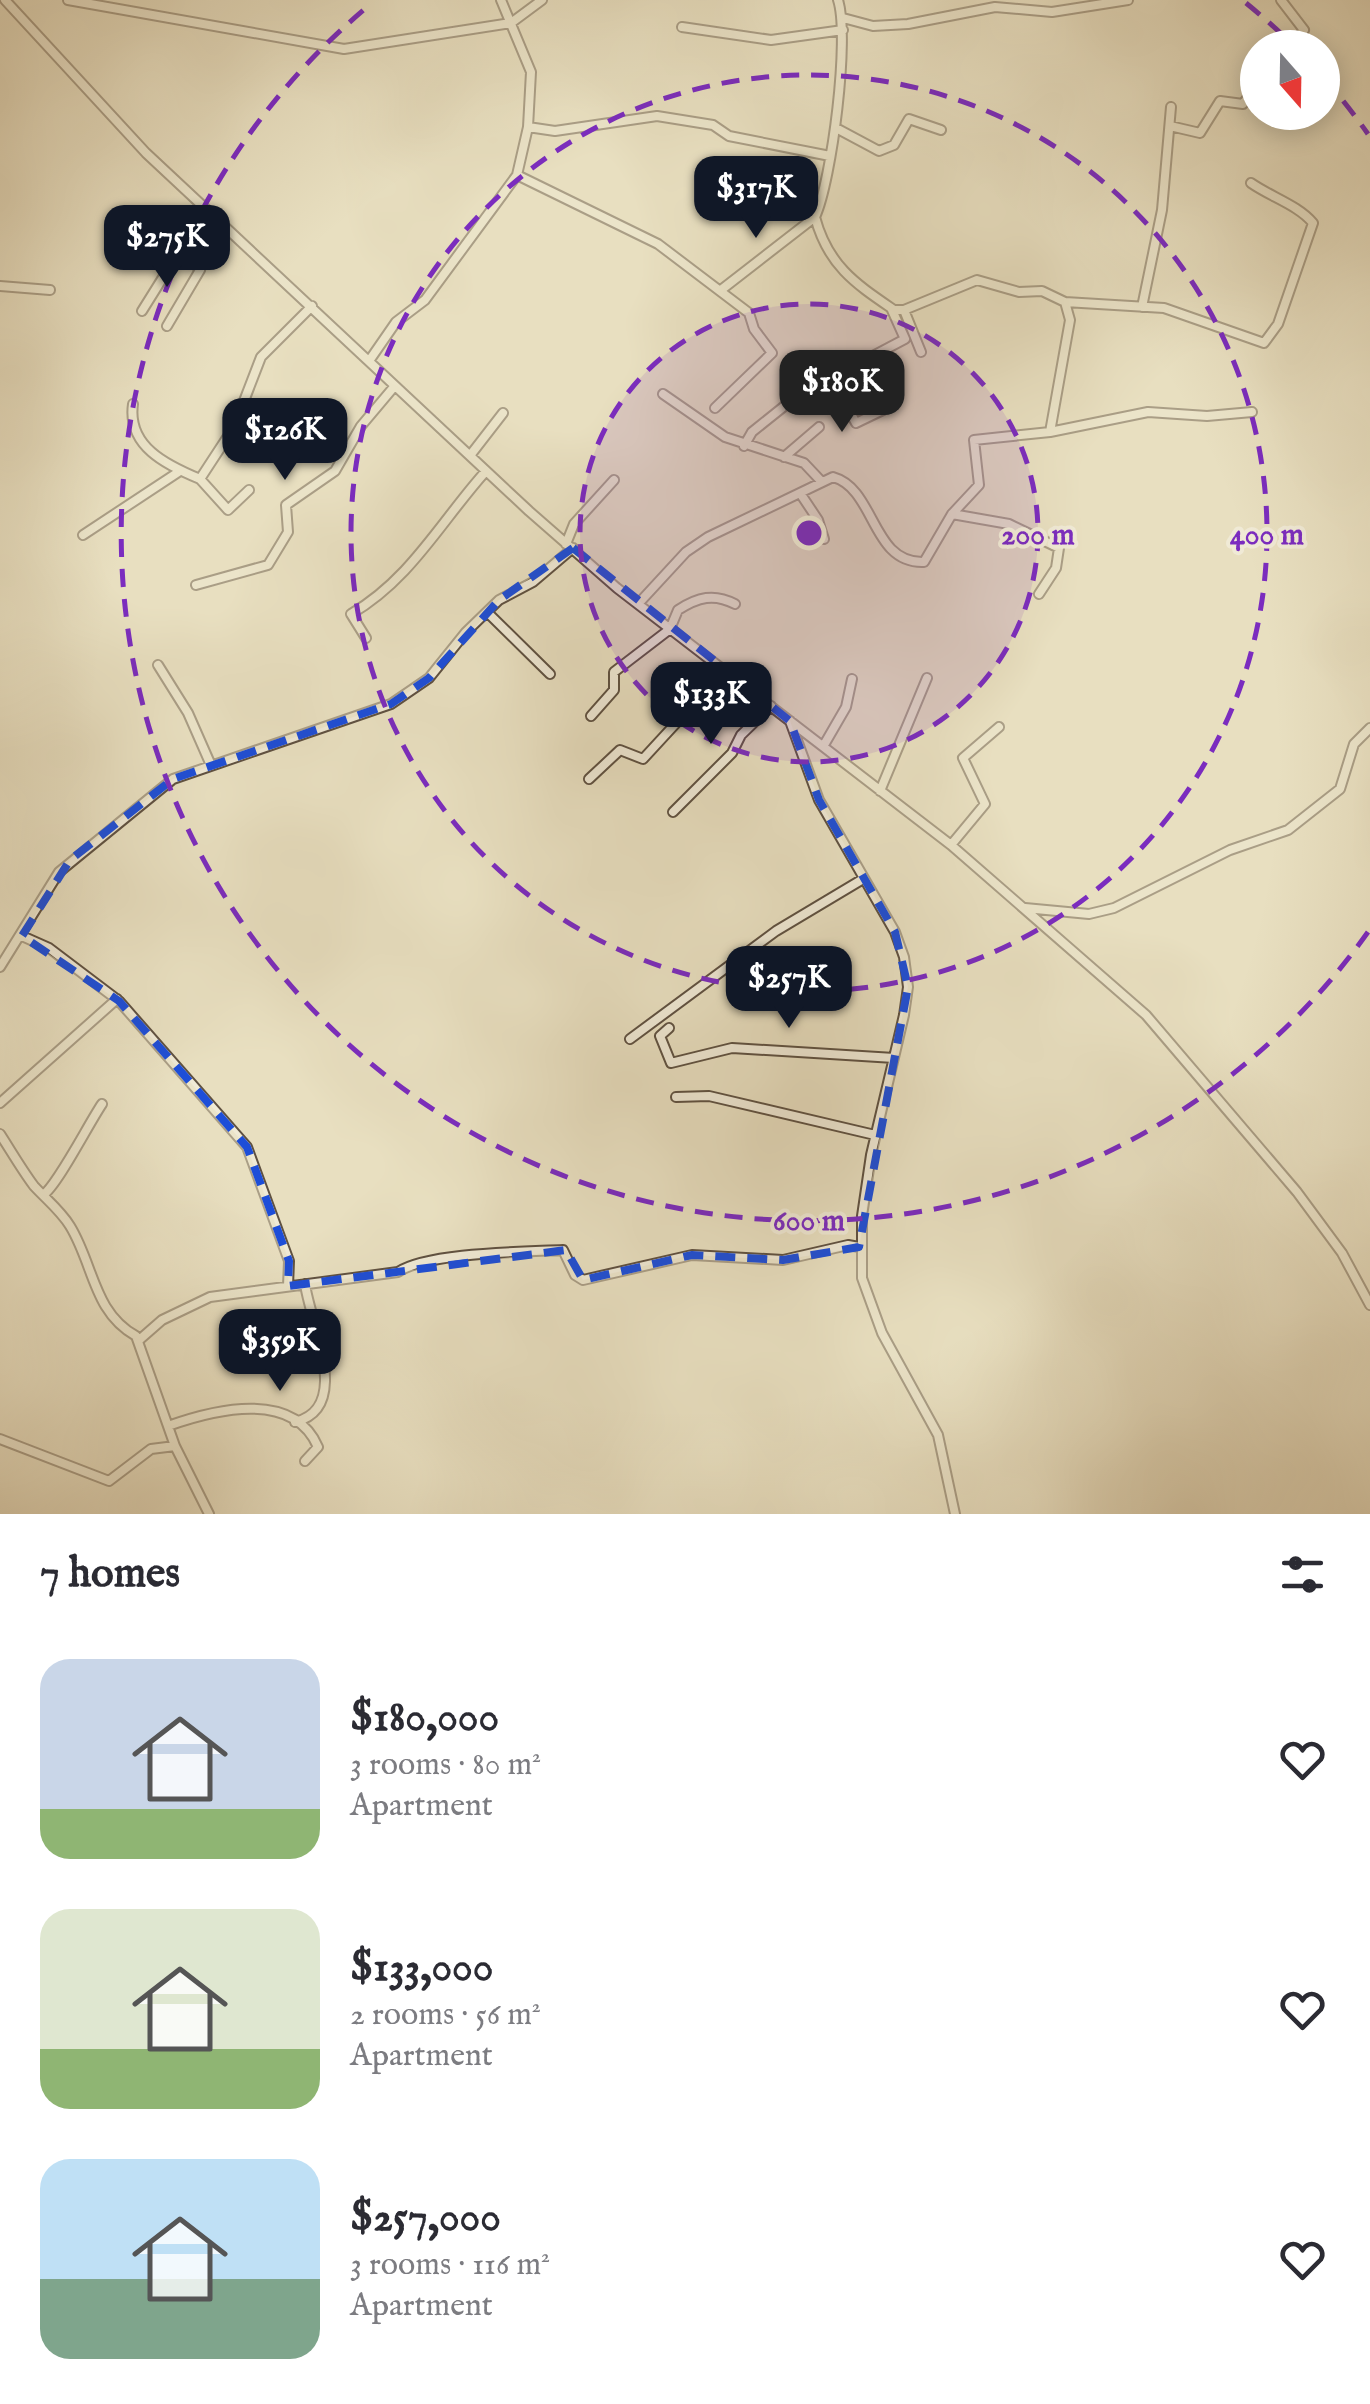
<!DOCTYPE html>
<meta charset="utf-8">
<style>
body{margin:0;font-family:"IM FELL English",serif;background:#f7f7f7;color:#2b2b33;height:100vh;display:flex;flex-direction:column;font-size:38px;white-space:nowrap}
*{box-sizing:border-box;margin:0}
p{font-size:32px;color:#7c7c81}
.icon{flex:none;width:55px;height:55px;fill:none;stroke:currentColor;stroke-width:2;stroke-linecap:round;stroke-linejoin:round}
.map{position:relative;height:1514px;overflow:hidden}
.drawer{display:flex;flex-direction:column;background:#fff;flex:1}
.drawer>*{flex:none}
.needle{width:65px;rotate:160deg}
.tools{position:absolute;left:1240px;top:30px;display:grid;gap:20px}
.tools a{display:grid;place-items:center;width:100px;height:100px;border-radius:50%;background:#fff;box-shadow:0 5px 25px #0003;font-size:50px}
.price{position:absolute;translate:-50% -85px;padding:0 22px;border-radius:20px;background:#111827;color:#fff;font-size:32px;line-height:65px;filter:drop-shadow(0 2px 5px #0008)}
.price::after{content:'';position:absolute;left:50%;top:60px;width:30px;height:22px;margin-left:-15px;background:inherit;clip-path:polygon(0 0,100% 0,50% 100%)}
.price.selected{background:#222;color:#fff}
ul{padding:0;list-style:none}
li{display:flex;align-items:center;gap:30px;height:250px;padding:0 40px}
li span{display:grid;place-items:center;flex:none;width:280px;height:200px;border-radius:30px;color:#555}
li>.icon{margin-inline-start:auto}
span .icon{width:120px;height:120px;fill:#fffc;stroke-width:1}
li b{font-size:42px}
h2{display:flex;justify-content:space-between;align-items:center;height:120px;padding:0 40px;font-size:42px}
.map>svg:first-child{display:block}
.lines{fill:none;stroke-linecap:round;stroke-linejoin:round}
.street-casing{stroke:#5f5141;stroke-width:12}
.street{stroke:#f0ead6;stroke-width:8}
.marked{fill:none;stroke:#1d4ed8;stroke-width:8;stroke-dasharray:20 12;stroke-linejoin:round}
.ring{fill:none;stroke:#7b2cbf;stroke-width:5;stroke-dasharray:18 12}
.centre{fill:#7b2cbf;stroke:#f0ead6;stroke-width:5}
.ring-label{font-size:30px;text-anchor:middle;font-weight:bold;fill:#7b2cbf;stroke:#f0ead6;stroke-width:8;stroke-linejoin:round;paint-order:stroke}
</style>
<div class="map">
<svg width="1370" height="1514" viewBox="0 0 1370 1514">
<rect width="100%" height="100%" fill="#e8dfc0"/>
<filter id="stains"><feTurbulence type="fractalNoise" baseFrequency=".002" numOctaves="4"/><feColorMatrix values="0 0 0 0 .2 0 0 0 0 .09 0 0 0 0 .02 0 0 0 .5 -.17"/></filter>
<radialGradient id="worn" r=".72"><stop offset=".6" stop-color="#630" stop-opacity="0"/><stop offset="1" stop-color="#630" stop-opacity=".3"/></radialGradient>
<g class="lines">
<!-- street casing -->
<g class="street-casing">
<path id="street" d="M5,0L146,153L529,511L617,588L951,845L1146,1015L1297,1192L1342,1253L1370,1305
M68,0L344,49L511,23L542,0
M1281,0L1304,30L1289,48
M843,18L873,26L908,24L995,7L1052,12L1128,0
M682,27L771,40L843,30
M1170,126L1200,133L1220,101L1243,104L1258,83
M528,127L555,131L657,116L713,125L729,136L830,156
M836,128L879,151L894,145L909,119L941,130
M517,175L658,244L749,313L754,329L772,353L715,408
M0,286L50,290
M721,290L815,217
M1065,302L1164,308L1264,343L1278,324L1313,223C1298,205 1271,197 1251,183
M1142,307L1162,210L1171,107
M904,310L921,352
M142,311L172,263L223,222
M167,326L200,270L184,252
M369,361L396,322L425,300L517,175L528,127L531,72L501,0
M830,377L856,423L883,410
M663,394L725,437L804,463L821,481
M133,404C127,446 166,465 200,479
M234,427L304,433
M1050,432L1148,412L1207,416L1252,412
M744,446L752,432L797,396L905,339L892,310
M472,453L503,413
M784,457L819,427
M249,490L228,510L200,479L234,427L261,357L312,306
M800,493L818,520L824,539
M952,514L1009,524L1059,548L1056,568L1039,594
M83,535L180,471
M566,544L574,524L614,480
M196,585L268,565L288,532L286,505L335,471L361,426L393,388
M638,604L686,552L708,537L833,477C876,489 871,564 924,562L952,514L979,485L974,440L1050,432L1070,320L1065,302L1042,291L1019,292L977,280L904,310H894C856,284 828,266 815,217C832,180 850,37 838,0
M487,612L550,674
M366,638L351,614C411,579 441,521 486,471
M158,665L188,713L210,763
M591,716L614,690V672L670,629L678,610C698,597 714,593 735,604
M790,721L819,800L895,932L904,957L908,987L904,1015L871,1155L862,1216V1278L882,1333L938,1435L955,1514
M824,745L846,707L852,679
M589,779L620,750L643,759L726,669
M880,791L927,678
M673,812L732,753L741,735L771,706
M951,845L985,804L963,758L999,727
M1025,908L1089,914L1114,908L1230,850L1288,830L1340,789L1354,744L1370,728
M22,936L49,948L119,1001L247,1147L289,1261L288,1286
M0,967L59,872L173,779L391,704L429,678L466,632L499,600L533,582L573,548
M669,1028L660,1036L671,1063L732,1048L894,1058
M630,1039L776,931L863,879
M676,1097L709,1096L875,1135
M0,1103L117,999
M0,1134C11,1151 22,1170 34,1186C46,1199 61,1211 70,1226C94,1265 93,1312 136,1336L175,1446L209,1514
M43,1195C57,1186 89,1123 102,1104
M138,1341L162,1320L210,1297L398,1272C428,1252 524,1252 563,1250L575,1275L583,1280L692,1255L783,1260L848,1245L859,1247
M295,1422C353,1408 310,1323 305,1284
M168,1426C213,1410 293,1389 318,1447L305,1461
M0,1439L109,1481L151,1449L175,1446"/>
</g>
<!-- street -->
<use href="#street" class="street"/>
</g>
<!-- marked area -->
<path d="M0 0H1370V1514H0ZM573,548L790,721L819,800L895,932L908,987L859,1247L783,1260L692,1255L583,1280L566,1250L288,1286L289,1261L247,1147L119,1001L22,936L70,860L173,779L391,704L429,678L499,600Z" fill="#e8dfc0" fill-opacity=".55" fill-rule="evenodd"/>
<path class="marked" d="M573,548L790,721L819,800L895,932L908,987L859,1247L783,1260L692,1255L583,1280L566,1250L288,1286L289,1261L247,1147L119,1001L22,936L70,860L173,779L391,704L429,678L499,600Z"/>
<!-- distance rings -->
<circle cx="809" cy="533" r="229" fill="#7b2cbf" fill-opacity=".12"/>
<g class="ring">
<circle cx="809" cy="533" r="229"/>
<circle cx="809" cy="533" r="458"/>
<path d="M1368 932A687 687 0 1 1 372 3M1246 3A687 687 0 0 1 1295 47M1324 78A687 687 0 0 1 1368 134"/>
</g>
<circle cx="809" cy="533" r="15" class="centre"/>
<g class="ring-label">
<text x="1038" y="544">200 m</text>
<text x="1267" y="544">400 m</text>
<text x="809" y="1230">600 m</text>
</g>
<rect width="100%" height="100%" filter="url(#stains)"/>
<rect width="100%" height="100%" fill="url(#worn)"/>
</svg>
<div class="tools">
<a><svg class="needle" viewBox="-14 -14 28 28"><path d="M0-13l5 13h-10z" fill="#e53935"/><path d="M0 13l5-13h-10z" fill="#7c7c81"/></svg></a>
</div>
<b class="price" style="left:756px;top:241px">$317K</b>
<b class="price" style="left:167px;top:290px">$275K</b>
<b class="price selected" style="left:842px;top:435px">$180K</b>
<b class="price" style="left:285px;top:483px">$126K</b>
<b class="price" style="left:711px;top:747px">$133K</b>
<b class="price" style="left:789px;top:1031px">$257K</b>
<b class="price" style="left:280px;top:1394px">$359K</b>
</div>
<section class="drawer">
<h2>7 homes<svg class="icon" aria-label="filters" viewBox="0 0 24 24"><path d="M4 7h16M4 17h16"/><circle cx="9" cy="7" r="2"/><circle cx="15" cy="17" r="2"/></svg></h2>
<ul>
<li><span style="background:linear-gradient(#c9d6e8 75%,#8fb573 0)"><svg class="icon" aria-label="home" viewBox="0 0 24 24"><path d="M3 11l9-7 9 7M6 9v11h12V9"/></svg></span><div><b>$180,000</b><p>3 rooms · 80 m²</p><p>Apartment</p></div><svg class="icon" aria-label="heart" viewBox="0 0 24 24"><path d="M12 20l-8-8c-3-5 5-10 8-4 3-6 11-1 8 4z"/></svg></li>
<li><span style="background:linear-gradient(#dfe7d0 70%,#8fb573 0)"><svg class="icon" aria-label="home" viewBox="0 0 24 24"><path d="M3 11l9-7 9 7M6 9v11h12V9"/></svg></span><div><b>$133,000</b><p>2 rooms · 56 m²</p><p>Apartment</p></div><svg class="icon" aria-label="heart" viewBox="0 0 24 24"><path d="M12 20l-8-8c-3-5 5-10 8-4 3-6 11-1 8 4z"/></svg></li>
<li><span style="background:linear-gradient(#bfe0f5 60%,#7fa58c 0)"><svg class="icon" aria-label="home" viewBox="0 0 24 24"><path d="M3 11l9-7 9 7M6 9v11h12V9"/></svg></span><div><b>$257,000</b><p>3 rooms · 116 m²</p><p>Apartment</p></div><svg class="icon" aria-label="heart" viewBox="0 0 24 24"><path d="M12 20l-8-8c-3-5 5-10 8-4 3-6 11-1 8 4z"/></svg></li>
</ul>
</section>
